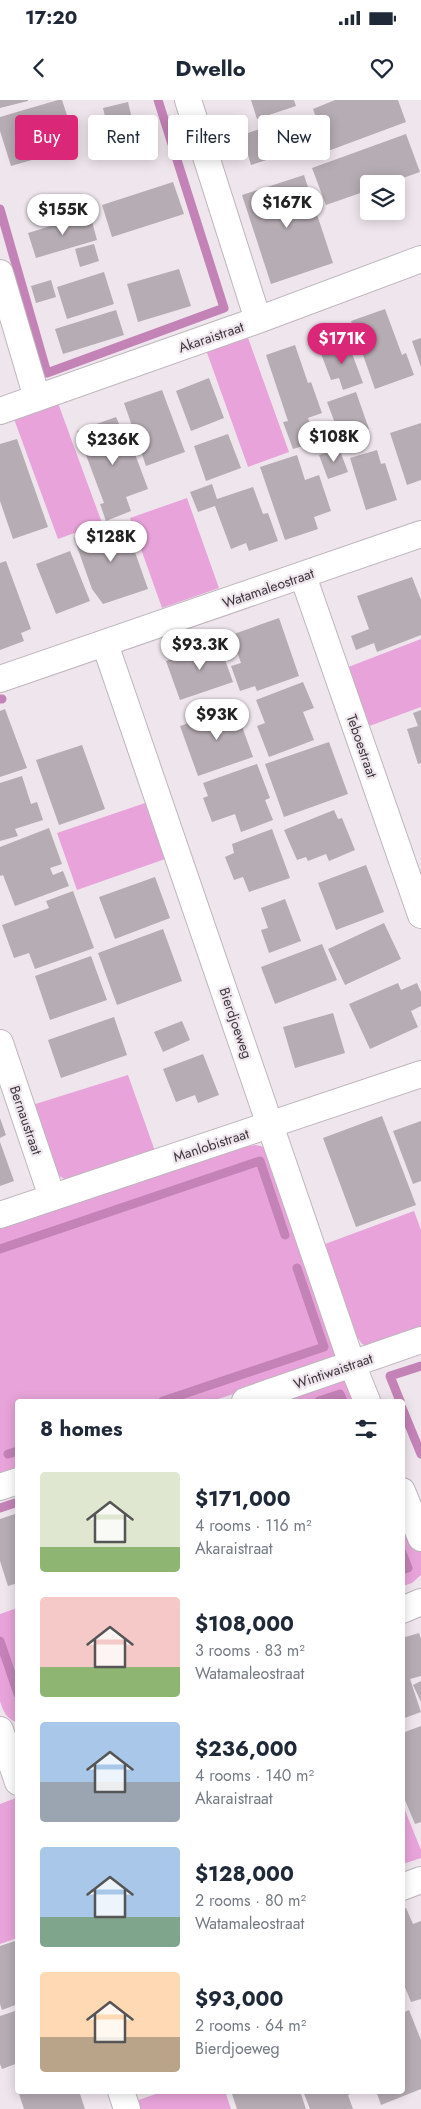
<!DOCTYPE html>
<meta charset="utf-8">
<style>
body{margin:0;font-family:Jost,sans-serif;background:#f6f6f7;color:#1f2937;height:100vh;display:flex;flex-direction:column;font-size:19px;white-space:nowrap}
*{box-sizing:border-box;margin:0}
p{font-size:16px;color:#747a83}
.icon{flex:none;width:28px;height:28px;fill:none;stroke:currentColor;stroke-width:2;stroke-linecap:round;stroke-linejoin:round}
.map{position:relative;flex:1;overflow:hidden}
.sheet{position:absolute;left:15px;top:1299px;width:390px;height:695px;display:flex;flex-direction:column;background:#fff;border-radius:5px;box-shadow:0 2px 12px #0003}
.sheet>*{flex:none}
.guide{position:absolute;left:15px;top:15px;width:391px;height:45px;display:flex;gap:10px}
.buttons{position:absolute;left:360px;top:75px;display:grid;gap:10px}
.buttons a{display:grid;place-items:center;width:45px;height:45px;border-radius:5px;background:#fff;box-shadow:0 2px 12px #0003;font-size:25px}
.price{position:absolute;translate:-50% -42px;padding:0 11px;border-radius:18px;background:#fff;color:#222;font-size:16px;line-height:32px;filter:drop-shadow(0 1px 2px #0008)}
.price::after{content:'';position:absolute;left:50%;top:30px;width:15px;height:11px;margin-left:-8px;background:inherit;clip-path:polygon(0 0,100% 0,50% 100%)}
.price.on{background:#db2777;color:#fff}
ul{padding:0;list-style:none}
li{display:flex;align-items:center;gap:15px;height:125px;padding:0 25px}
li span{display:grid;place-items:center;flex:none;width:140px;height:100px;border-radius:5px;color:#555}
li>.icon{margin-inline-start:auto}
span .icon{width:60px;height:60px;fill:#fffc;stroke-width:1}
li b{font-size:21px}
h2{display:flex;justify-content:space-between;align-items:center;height:60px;padding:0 25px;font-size:21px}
.pill{padding:0 18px;border-radius:5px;background:#fff;box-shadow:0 2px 12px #0003;font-size:18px;line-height:45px}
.pill.on{background:#db2777;color:#fff}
.status{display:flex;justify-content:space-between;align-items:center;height:35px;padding:0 25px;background:#fff;direction:ltr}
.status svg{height:14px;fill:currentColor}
header{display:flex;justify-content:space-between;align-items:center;height:65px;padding:0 25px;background:#fff;font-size:22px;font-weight:700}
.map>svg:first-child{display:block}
.green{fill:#e8a4da}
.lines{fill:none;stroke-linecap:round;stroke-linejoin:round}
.stream{stroke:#c483b7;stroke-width:9}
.building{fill:#b6acb3}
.minor-casing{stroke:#beb5bc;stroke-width:28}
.minor{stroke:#fff;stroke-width:26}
.labels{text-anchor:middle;stroke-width:4.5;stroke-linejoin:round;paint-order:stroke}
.street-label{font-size:14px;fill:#3a3639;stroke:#efe5ed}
</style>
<div class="status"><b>17:20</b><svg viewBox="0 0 49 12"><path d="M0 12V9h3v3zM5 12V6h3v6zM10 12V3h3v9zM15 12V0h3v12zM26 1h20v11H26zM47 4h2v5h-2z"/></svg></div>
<header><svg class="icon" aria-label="back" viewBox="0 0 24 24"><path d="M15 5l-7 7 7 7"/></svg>Dwello<svg class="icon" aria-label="heart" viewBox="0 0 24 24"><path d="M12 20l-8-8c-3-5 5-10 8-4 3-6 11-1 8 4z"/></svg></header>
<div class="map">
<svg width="421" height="2009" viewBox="0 0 421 2009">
<rect width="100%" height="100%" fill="#efe5ed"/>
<!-- green -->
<path class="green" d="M247,235L289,352L248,367L206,250Z
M58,303L102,423L58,439L14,319Z
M187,398L219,488L162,508L130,418Z
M421,539V607L364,628L343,569Z
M148,702L168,758L77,790L57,733Z
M128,975L156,1054L67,1081L58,1075L29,1006Z
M255,1045L261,1046L268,1051L336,1241V1257L330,1262L212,1301H18L17,1367L0,1373V1129L244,1047Z
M414,1111L421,1130V1229L370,1247L362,1244L357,1237L325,1144Z
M342,1279L349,1282L360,1301H272Z
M402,1406L421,1452V1475L412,1483L403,1486Z
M17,1508H18L17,1622C7,1620 3,1611 0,1601V1514Z
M16,1698L17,1838L0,1844V1704Z
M402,1703L421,1750V1758L403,1764Z
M164,1991H225L231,2009H136L133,2002Z"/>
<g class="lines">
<!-- stream -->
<path class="stream" d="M0,109L47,273L224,208L158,0
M0,599H2
M0,1149L260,1061L285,1135
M163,1301L324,1247L297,1168
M319,1301L340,1294L343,1301
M400,1301L390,1276L421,1266
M402,1308L421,1354
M8,1354L18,1351
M0,1408L18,1402
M402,1453L408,1468L402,1470
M0,1541L18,1594"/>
</g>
<!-- building -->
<path class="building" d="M0,0H28V1L0,8Z
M58,0H62L68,18L50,23L54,36L45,39L49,55L11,66L0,31V17Z
M251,0H294L296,6L257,19Z
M335,0H398L406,22L328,51L313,9Z
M128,2L135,31L110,37L103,8Z
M295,17L305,48L251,65L242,35Z
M406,34L420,72L386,84H369V90L326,105L312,68Z
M304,75L333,163L271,184L242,95Z
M173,82L184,114L112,137L102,105Z
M90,114L97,140L36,158L28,133Z
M94,144L99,161L80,167L75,149Z
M179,169L191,206L138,222L127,184Z
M104,172L114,204L67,219L57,187Z
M51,180L56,197L36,203L31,186Z
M385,209L402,255L406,253L414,275L375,289L351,221Z
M116,210L124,235L63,254L55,229Z
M421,238V267L412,241Z
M347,240L363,283L343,290L339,278L331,280L320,251Z
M295,245L308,283L311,282L322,313L308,318L316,342L293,349L283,322L288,321L266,255Z
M209,278L224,318L191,331L176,291Z
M162,290L185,352L146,366L124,303Z
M356,292L369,329L341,339L327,302Z
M116,317L122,331L126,330L148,389L126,397L131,411L106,421L100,404L104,403L77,331Z
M421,323V380L407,385L390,333Z
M228,334L241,368L206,381L194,346Z
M17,339L48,427L13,439L0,401V344Z
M339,348L348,372L328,379L319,355Z
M377,350L381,364L385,363L397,400L366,410L350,358Z
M297,355L305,380L319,375L331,411L314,417L318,429L285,440L260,367Z
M212,384L217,399L253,387L263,414L268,413L278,441L249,451L246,443L231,449L215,406L198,412L190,392Z
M124,421L148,489L103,504L92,489L74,438Z
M70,451L90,501L56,514L36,464Z
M6,461L31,529L21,533L24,541L0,550V463Z
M412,477L421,500V535L377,552L374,543L356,550L351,536L369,529L357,496Z
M279,518L299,576L257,591L255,586L240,591L231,566L241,563L231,535Z
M219,543L233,582L180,600L166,561Z
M303,582L314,608L303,612L314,640L269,657L257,626L265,623L256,600Z
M235,607L253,657L198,676L180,626Z
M5,609L27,668L0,677V611Z
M421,610V663L418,664L407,629L418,626L413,613Z
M329,642L348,694L284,717L265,664Z
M82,645L105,709L59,725L36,660Z
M257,664L270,698L265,700L273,720L241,732L235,714L212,722L203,698L208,696L203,683Z
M22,676L31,704L37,702L43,720L15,729L18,736L0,741V683Z
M334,710L338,719L342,718L355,750L329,761L326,754L308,761L306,757L297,760L284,730Z
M49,728L62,764L50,768L53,775L63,771L69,786L15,806L3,775L0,776V747Z
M272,729L290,778L249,792L243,777L234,780L225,757L234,753L232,744Z
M366,765L384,812L336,830L318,783Z
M155,777L170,818L115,839L99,797Z
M73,791L94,848L35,869L29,853L14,858L2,825L49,808L46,801Z
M285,799L301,841L269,853L261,830L268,828L261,808Z
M384,823L401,859L345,885L328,849Z
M163,829L182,881L117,905L98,853Z
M322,844L337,880L275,904L261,867Z
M91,856L107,900L50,920L35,876Z
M398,883L401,890L417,883L421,892V906L411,911L418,927L370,949L349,904Z
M333,913L345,953L295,968L283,927Z
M114,917L127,955L61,978L48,940Z
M182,921L190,940L163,952L154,932Z
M203,954L219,995L198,1003L195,995L176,1002L163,969Z
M382,1016L416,1105L356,1127L323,1038Z
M0,1018L6,1035L0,1038Z
M421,1021V1081L413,1084L393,1031Z
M0,1042L14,1081L0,1086Z
M18,1413V1483L8,1486L0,1461V1419Z
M419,1533L421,1539V1576L410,1579L421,1612L402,1619V1538Z
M421,1581V1602L413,1585Z
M421,1626V1722L415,1724L402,1693V1633Z
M406,1808L413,1824L421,1821V1899L411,1902L402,1880V1809Z
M18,1840V1904L2,1910L0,1904V1846Z
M18,1910V1963L2,1969L0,1964V1916Z
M409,1910L421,1940V1989L381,2005L376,1991H402V1913Z
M18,1991H79L85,2009H24Z
M231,1991H300L306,2009H237Z
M303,1991H357L348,1995L353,2009H310Z"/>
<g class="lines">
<!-- minor casing -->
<g class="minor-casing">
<path id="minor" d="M188,0L258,220
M0,173L37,298
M0,311L258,220L421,159
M303,476L421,815
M105,544L352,1264L367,1301
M0,579L421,434
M0,943L52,1097
M0,1115L421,974
M245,1301L421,1240
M0,1387L18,1381
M402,1391L421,1438
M402,1510L421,1502
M0,1630L18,1682
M402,1787L421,1780
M121,1991L127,2009"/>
</g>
<!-- minor -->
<use href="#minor" class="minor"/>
</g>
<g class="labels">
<!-- street labels -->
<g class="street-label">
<text transform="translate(211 237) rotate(-19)" y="5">Akaraistraat</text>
<text transform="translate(268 488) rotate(-19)" y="5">Watamaleostraat</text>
<text transform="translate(362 646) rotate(71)" y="5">Teboestraat</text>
<text transform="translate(236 923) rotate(71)" y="5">Bierdjoeweg</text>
<text transform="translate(26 1020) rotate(71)" y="5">Bernaustraat</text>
<text transform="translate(211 1045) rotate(-18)" y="5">Manlobistraat</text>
<text transform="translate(333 1271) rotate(-19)" y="5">Wintiwaistraat</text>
</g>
</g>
</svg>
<div class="buttons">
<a><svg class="icon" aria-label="layers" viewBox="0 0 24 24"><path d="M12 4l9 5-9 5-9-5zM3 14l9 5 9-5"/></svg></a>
</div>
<b class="price" style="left:287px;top:129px">$167K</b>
<b class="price" style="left:63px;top:136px">$155K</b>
<b class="price on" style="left:342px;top:265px">$171K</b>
<b class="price" style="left:334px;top:363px">$108K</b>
<b class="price" style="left:113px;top:366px">$236K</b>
<b class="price" style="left:111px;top:463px">$128K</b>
<b class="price" style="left:200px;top:571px">$93.3K</b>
<b class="price" style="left:217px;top:641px">$93K</b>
<div class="guide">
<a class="pill on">Buy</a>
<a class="pill">Rent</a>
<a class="pill">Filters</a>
<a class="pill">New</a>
</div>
<section class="sheet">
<h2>8 homes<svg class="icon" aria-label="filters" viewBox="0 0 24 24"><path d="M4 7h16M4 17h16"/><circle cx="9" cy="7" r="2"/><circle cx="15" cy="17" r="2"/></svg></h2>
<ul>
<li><span style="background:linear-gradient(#dfe7d0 75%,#8fb573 0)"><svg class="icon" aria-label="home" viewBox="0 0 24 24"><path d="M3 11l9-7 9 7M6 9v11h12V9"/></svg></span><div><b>$171,000</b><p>4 rooms · 116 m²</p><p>Akaraistraat</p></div></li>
<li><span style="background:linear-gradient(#f6c9c9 70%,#8fb573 0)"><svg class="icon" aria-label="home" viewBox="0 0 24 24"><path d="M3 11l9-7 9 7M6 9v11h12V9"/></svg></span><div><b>$108,000</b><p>3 rooms · 83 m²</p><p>Watamaleostraat</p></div></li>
<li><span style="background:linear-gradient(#a9c7e8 60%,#9aa5b1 0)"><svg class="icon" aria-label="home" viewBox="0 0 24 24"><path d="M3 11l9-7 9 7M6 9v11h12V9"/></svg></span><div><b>$236,000</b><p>4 rooms · 140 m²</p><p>Akaraistraat</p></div></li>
<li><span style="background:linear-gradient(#a9c7e8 70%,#7fa58c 0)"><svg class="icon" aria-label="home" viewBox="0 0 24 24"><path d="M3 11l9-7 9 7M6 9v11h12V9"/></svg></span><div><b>$128,000</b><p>2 rooms · 80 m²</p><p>Watamaleostraat</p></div></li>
<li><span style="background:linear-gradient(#ffd9b3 65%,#b9a48a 0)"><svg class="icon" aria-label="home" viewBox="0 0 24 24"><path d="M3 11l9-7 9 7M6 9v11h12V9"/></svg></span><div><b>$93,000</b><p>2 rooms · 64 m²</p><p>Bierdjoeweg</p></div></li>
</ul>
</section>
</div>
